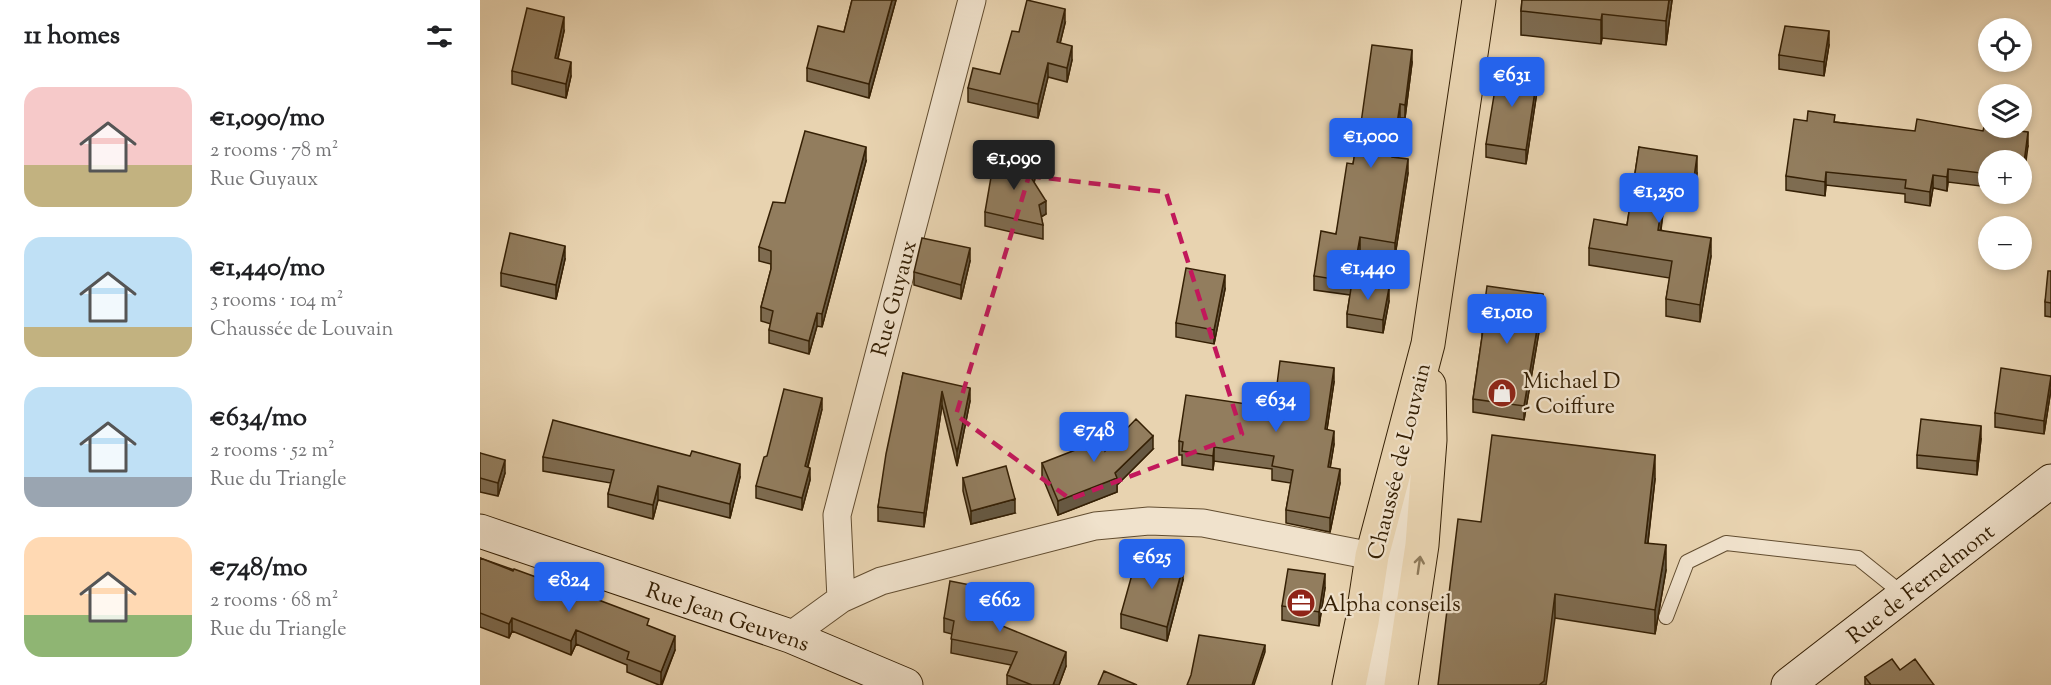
<!DOCTYPE html>
<meta charset="utf-8">
<style>
body{margin:0;font-family:"Sorts Mill Goudy",serif;background:#f2f2f2;color:#202124;height:100vh;display:flex;flex-direction:column;font-size:22px;white-space:nowrap}
*{box-sizing:border-box;margin:0}
p{font-size:20px;color:#757577}
.icon{flex:none;width:33px;height:33px;fill:none;stroke:currentColor;stroke-width:2;stroke-linecap:round;stroke-linejoin:round}
.map{position:relative;flex:1;overflow:hidden}
.side{display:flex;flex-direction:column;background:#fff;width:480px}
.side>*{flex:none}
.fabs{position:absolute;left:1498px;top:18px;display:grid;gap:12px}
.fabs a{display:grid;place-items:center;width:54px;height:54px;border-radius:50%;background:#fff;box-shadow:0 3px 9px #0003;font-size:30px}
.price{position:absolute;translate:-50% -51px;padding:0 14px;border-radius:6px;background:#2563eb;color:#fff;font-size:20px;line-height:39px;filter:drop-shadow(0 2px 3px #0008)}
.price::after{content:'';position:absolute;left:50%;top:36px;width:18px;height:14px;margin-left:-9px;background:inherit;clip-path:polygon(0 0,100% 0,50% 100%)}
.price.current{background:#222;color:#fff}
ul{padding:0;list-style:none}
li{display:flex;align-items:center;gap:18px;height:150px;padding:0 24px}
li span{display:grid;place-items:center;flex:none;width:168px;height:120px;border-radius:18px;color:#555}
li>.icon{margin-inline-start:auto}
span .icon{width:72px;height:72px;fill:#fffc;stroke-width:1}
li b{font-size:26px}
h2{display:flex;justify-content:space-between;align-items:center;height:72px;padding:0 24px;font-size:26px}
main{display:flex;flex:1;min-height:0}
.map>svg:first-child{display:block}
.lines{fill:none;stroke-linecap:round;stroke-linejoin:round}
.lane-casing{stroke:#624d30;stroke-width:16}
.street-casing{stroke:#624d30;stroke-width:29}
.secondary-casing{stroke:#352005;stroke-width:35}
.primary-casing{stroke:#352005;stroke-width:35}
.lane{stroke:#f0e2cc;stroke-width:14}
.street{stroke:#f0e2cc;stroke-width:27}
.secondary{stroke:#f0e2cc;stroke-width:33}
.primary{stroke:#e8d3b0;stroke-width:33}
.wall{fill:#7e6c51;stroke:#352005;stroke-width:1.5}
.shaded-wall{fill:#665842;stroke:#352005;stroke-width:1.5}
.building{fill:#927d5e;stroke:#352005;stroke-width:1.5}
.oneway{stroke:#8e7a5a}
.marked{fill:none;stroke:#c2185b;stroke-width:4.5;stroke-dasharray:12 8;stroke-linejoin:round}
.labels{text-anchor:middle;stroke-width:4.5;stroke-linejoin:round;paint-order:stroke}
.street-label{font-size:22px;fill:#352005;stroke:#f0e2cc}
.poi-label{font-size:22px;fill:#352005;stroke:#f0e2cc;text-anchor:start}
</style>
<main>
<section class="side">
<h2>11 homes<svg class="icon" aria-label="filters" viewBox="0 0 24 24"><path d="M4 7h16M4 17h16"/><circle cx="9" cy="7" r="2"/><circle cx="15" cy="17" r="2"/></svg></h2>
<ul>
<li><span style="background:linear-gradient(#f6c9c9 65%,#c2b280 0)"><svg class="icon" aria-label="home" viewBox="0 0 24 24"><path d="M3 11l9-7 9 7M6 9v11h12V9"/></svg></span><div><b>€1,090/mo</b><p>2 rooms · 78 m²</p><p>Rue Guyaux</p></div></li>
<li><span style="background:linear-gradient(#bfe0f5 75%,#c2b280 0)"><svg class="icon" aria-label="home" viewBox="0 0 24 24"><path d="M3 11l9-7 9 7M6 9v11h12V9"/></svg></span><div><b>€1,440/mo</b><p>3 rooms · 104 m²</p><p>Chaussée de Louvain</p></div></li>
<li><span style="background:linear-gradient(#bfe0f5 75%,#9aa5b1 0)"><svg class="icon" aria-label="home" viewBox="0 0 24 24"><path d="M3 11l9-7 9 7M6 9v11h12V9"/></svg></span><div><b>€634/mo</b><p>2 rooms · 52 m²</p><p>Rue du Triangle</p></div></li>
<li><span style="background:linear-gradient(#ffd9b3 65%,#8fb573 0)"><svg class="icon" aria-label="home" viewBox="0 0 24 24"><path d="M3 11l9-7 9 7M6 9v11h12V9"/></svg></span><div><b>€748/mo</b><p>2 rooms · 68 m²</p><p>Rue du Triangle</p></div></li>
</ul>
</section>
<div class="map">
<svg width="1571" height="685" viewBox="0 0 1571 685">
<rect width="100%" height="100%" fill="#e8d3b0"/>
<filter id="stains"><feTurbulence type="fractalNoise" baseFrequency=".00333" numOctaves="4"/><feColorMatrix values="0 0 0 0 .2 0 0 0 0 .09 0 0 0 0 .02 0 0 0 .5 -.17"/></filter>
<radialGradient id="worn" r=".72"><stop offset=".6" stop-color="#630" stop-opacity="0"/><stop offset="1" stop-color="#630" stop-opacity=".3"/></radialGradient>
<g class="lines">
<!-- lane casing -->
<g class="lane-casing">
<path id="lane" d="M1186,617L1207,562L1246,543L1378,558L1424,595"/>
</g>
<!-- street casing -->
<g class="street-casing">
<path id="street" d="M361,599L357,515L492,0
M310,636L361,599L401,581L615,526L669,521L723,523L892,556"/>
</g>
<!-- secondary casing -->
<g class="secondary-casing">
<path id="secondary" d="M0,531L310,636L426,685
M894,685L907,628L936,432
M1308,685L1571,481"/>
</g>
<!-- primary casing -->
<g class="primary-casing">
<path id="primary" d="M869,685L882,622L892,556L948,344L999,0
M921,685L942,545L950,440L949,385"/>
</g>
<!-- lane -->
<use href="#lane" class="lane"/>
<!-- street -->
<use href="#street" class="street"/>
<!-- secondary -->
<use href="#secondary" class="secondary"/>
<!-- primary -->
<use href="#primary" class="primary"/>
</g>
<!-- wall -->
<path class="wall" d="M372,0H416L389,98L327,81V68L364,32Z
M1042,0H1192L1186,45L1122,38L1121,44L1041,35V11Z
M585,23L580,43L592,60L587,82L568,77L558,118L488,102V88L520,74Z
M84,31L78,59L91,76L86,98L32,84V71Z
M1349,45L1344,76L1299,69V55Z
M932,63L925,118H920L914,157L928,173L915,256L880,251L875,282L909,301L903,333L867,327V314L870,295L834,290V276L856,234L873,164L881,123Z
M1058,85L1046,164L1006,157V144Z
M1327,121L1355,122L1548,146L1542,160H1509V187L1468,182L1467,191L1453,188L1450,206L1425,202V194L1346,185L1345,196L1306,190V176Z
M1159,147L1217,173L1212,210L1184,206L1181,230L1231,256L1220,322L1186,316V299L1190,278L1109,265V248L1147,225Z
M386,161L342,327L337,326L329,354L289,343V330L291,324L281,321V307L291,269V264L279,261V247L305,203Z
M555,178L554,183L566,214L561,217L563,225V239L505,226V212Z
M85,259L76,299L21,286V273Z
M490,261L481,299L434,285V272Z
M1571,271V317L1565,316V302Z
M745,289L734,344L696,337V323Z
M1063,308L1044,420L993,412V399L1002,337V323Z
M423,373L490,401L477,466L462,405L444,527L398,521V507Z
M854,382L847,429L854,444L850,468L860,483L850,532L806,523V510L811,483L792,480V469L734,461L733,470L702,465V455H699V441L794,408Z
M1571,389L1564,434L1515,427V413Z
M342,409L328,467L330,480L322,510L276,498V486Z
M1501,439L1497,475L1437,468V455Z
M673,449L637,485V492L578,515L562,476V463L625,451Z
M0,453L25,473L18,496L0,492Z
M63,457L260,477L250,518L178,500L173,519L128,507V494L131,483L63,471Z
M483,478L535,513L491,524L483,491Z
M1175,479L1168,543L1186,570L1175,634L1075,618L1001,522Z
M0,558L111,597L169,626L195,650L182,685H179L147,672V665L96,644L91,655L32,631L29,638L0,627Z
M703,580L687,641L641,628V614Z
M845,588L839,626L802,620V606Z
M526,606L522,626L586,666L579,685H527V675L531,665L471,653L472,634L464,632V618Z
M1420,670L1454,685H1385V677Z"/>
<!-- shaded-wall -->
<path class="shaded-wall" d="M412,0H416L389,98V84Z
M1189,0H1192L1186,45V21Z
M585,9V23L577,56V42Z
M1122,14V38L1121,44V20Z
M84,17V31L75,71V58Z
M1349,31V45L1344,76V62Z
M592,46V60L587,82V68Z
M932,50V63L925,118V105Z
M91,62V76L86,98V84Z
M568,63V77L558,118V104Z
M1058,71V85L1046,164V150Z
M920,104V118L912,171V157Z
M1548,132V146L1542,191V178Z
M386,147V161L342,327V314Z
M1217,156V173L1212,210V192Z
M928,159V173L915,256V243Z
M555,164V178L552,193V179Z
M1468,169V182L1467,191V177Z
M1346,172V185L1345,196V182Z
M1453,175V188L1450,206V192Z
M1184,189V206L1178,247V230Z
M566,201V214L559,218V205Z
M880,237V251L872,296V282Z
M1231,238V256L1220,322V305Z
M85,246V259L76,299V285Z
M490,248V261L481,299V285Z
M745,275V289L734,344V330Z
M909,288V301L903,333V320Z
M1063,294V308L1044,420V406Z
M337,313V326L329,354V341Z
M854,368V382L845,443V429Z
M1571,376V389L1564,434V421Z
M490,388V401L477,466V452Z
M462,391V405L444,527V513Z
M342,398V409L325,477V466Z
M1501,426V439L1497,475V461Z
M854,431V444L848,481V467Z
M673,436V449L637,485V492L578,515V501L635,473Z
M734,447V461L733,470V456Z
M1175,455V479L1165,567V543Z
M25,460V473L18,496V483Z
M260,464V477L250,518V504Z
M330,468V480L322,510V498Z
M860,469V483L850,532V518Z
M178,486V500L173,519V505Z
M535,499V513L491,524V511Z
M1186,545V570L1175,634V610Z
M703,566V580L687,641V627Z
M845,574V588L839,626V612Z
M526,592V606L520,639V625Z
M1075,594V618L1066,685H1059Z
M32,618V631L29,638V624Z
M96,630V644L91,655V641Z
M195,636V650L181,685V672Z
M785,645V652L774,685H772Z
M586,652V666L579,685H573Z"/>
<!-- building -->
<path class="building" d="M372,0H412L389,84L327,68L338,26L364,32Z
M547,0L585,9L577,42L592,46L587,68L568,63L558,104L488,88L493,68L520,74L532,31L539,32Z
M1042,0H1189L1186,21L1122,14L1121,20L1041,11Z
M47,8L84,17L75,58L91,62L86,84L32,71Z
M1305,26L1349,31L1344,62L1299,55Z
M892,45L932,50L925,105L920,104L912,157L928,159L915,243L880,237L872,282L834,276L841,231L856,234L867,163L873,164L880,122L881,123Z
M1019,65L1058,71L1046,150L1006,144Z
M1328,111L1355,115L1354,122L1435,131L1437,119L1503,131L1504,127L1548,132L1542,178V160H1509V174L1468,169L1467,177L1453,175L1450,192L1425,188L1426,180L1346,172L1345,182L1306,176L1314,119L1327,121Z
M325,131L386,147L342,314L337,313L329,341L289,330L293,311L281,307L291,269V251L279,247L293,202L305,203Z
M1159,147L1217,156L1212,192L1184,189L1178,230L1231,238L1220,305L1186,299L1192,261L1109,248L1114,219L1147,225Z
M515,154L555,164L552,179L566,201L559,205L563,225L505,212Z
M30,233L85,246L76,285L21,273Z
M442,238L490,248L481,285L434,272Z
M706,268L745,275L734,330L696,323Z
M1568,271H1571V303L1565,302Z
M872,282L909,288L903,320L867,314Z
M1007,286L1063,294L1044,406L993,399L1004,323H1002Z
M800,361L854,368L845,429L854,431L848,467L860,469L850,518L806,510L813,470L792,466L794,456L734,447L733,456L702,451L703,442L699,441L706,395L794,408Z
M1521,368L1571,376L1564,421L1515,413Z
M423,373L490,388L477,452L462,391L444,513L398,507L406,454Z
M304,389L342,398L325,466L330,468L322,498L276,486L284,457L287,456Z
M656,419L673,436L635,473L637,478L578,501L562,463L621,440L625,451Z
M1441,419L1501,426L1497,461L1437,455Z
M73,420L210,456L212,451L260,464L250,504L178,486L173,505L128,494L134,470L63,457Z
M1012,435L1175,455L1165,543L1186,545L1175,610L1075,594L1064,681L1059,685H958L978,519L1001,522Z
M0,453L25,460L18,483L0,478Z
M526,466L535,499L491,511L483,478Z
M658,553L703,566L687,627L641,614Z
M0,558L33,571L34,569L89,589L93,582L111,590L108,596L169,619L167,625L195,636L181,672L147,659L149,652L96,630L91,641L32,618L29,624L0,613Z
M808,569L845,574L839,612L802,606Z
M470,581L526,592L520,625L586,652L573,685H552L527,675L537,652L471,639L474,621L464,618Z
M719,635L785,645L772,685H707L711,675Z
M1412,659L1420,670L1435,659L1454,685H1391L1385,677Z
M624,671L657,685H618Z"/>
<!-- one-way arrows -->
<defs><path id="oneway-shaft" d="M-6 0H5M1.5-3L5.5 0L1.5 3" fill="none" stroke-width="1.6" stroke-linecap="round" stroke-linejoin="round" transform="scale(1.5)"/></defs>
<use class="oneway" href="#oneway-shaft" transform="translate(939 565) rotate(-82)"/>
<!-- marked area -->
<path class="marked" d="M549,176L686,192L762,434L590,499L476,415Z"/>
<!-- icons -->
<defs>
<g id="shop-disc" transform="scale(1.5)"><circle r="9.5" fill="#8f2418" stroke="#f0e2cc"/><path d="M-5-2.5h2.3a2.7 3.5 0 0 1 5.4 0H5L5.5 6h-11ZM-1.5-2.5h3a1.5 2.3 0 0 0-3 0Z" fill="#fff"/></g>
<g id="office-disc" transform="scale(1.5)"><circle r="9.5" fill="#8f2418" stroke="#f0e2cc"/><path d="M-6-3h4V-5.5h4V-3h4V5H-6ZM-1-4.5V-3h2v-1.5ZM-6 0V1H6V0Z" fill="#fff"/></g>
</defs>
<g fill-rule="evenodd">
<use href="#shop-disc" x="1022" y="393"/>
<use href="#office-disc" x="821" y="603"/>
</g>
<g class="labels">
<!-- street labels -->
<g class="street-label">
<text transform="translate(413 298) rotate(-75)" y="8">Rue Guyaux</text>
<text transform="translate(918 461) rotate(-76)" y="8">Chaussée de Louvain</text>
<text transform="translate(1440 583) rotate(-38)" y="8">Rue de Fernelmont</text>
<text transform="translate(248 616) rotate(19)" y="8">Rue Jean Geuvens</text>
</g>
<!-- poi labels -->
<g class="poi-label">
<text x="1043" y="388">Michael D<tspan x="1043" dy="25">- Coiffure</tspan></text>
<text x="842" y="611">Alpha conseils</text>
</g>
</g>
<rect width="100%" height="100%" filter="url(#stains)"/>
<rect width="100%" height="100%" fill="url(#worn)"/>
</svg>
<div class="fabs">
<a><svg class="icon" aria-label="locate" viewBox="0 0 24 24"><circle cx="12" cy="12" r="6"/><path d="M12 2v4M12 18v4M2 12h4M18 12h4"/></svg></a>
<a><svg class="icon" aria-label="layers" viewBox="0 0 24 24"><path d="M12 4l9 5-9 5-9-5zM3 14l9 5 9-5"/></svg></a>
<a>+</a>
<a>−</a>
</div>
<b class="price" style="left:1032px;top:108px">€631</b>
<b class="price" style="left:891px;top:169px">€1,000</b>
<b class="price current" style="left:534px;top:191px">€1,090</b>
<b class="price" style="left:1179px;top:224px">€1,250</b>
<b class="price" style="left:888px;top:301px">€1,440</b>
<b class="price" style="left:1027px;top:345px">€1,010</b>
<b class="price" style="left:796px;top:433px">€634</b>
<b class="price" style="left:614px;top:463px">€748</b>
<b class="price" style="left:672px;top:590px">€625</b>
<b class="price" style="left:89px;top:613px">€824</b>
<b class="price" style="left:520px;top:633px">€662</b>
</div>
</main>
